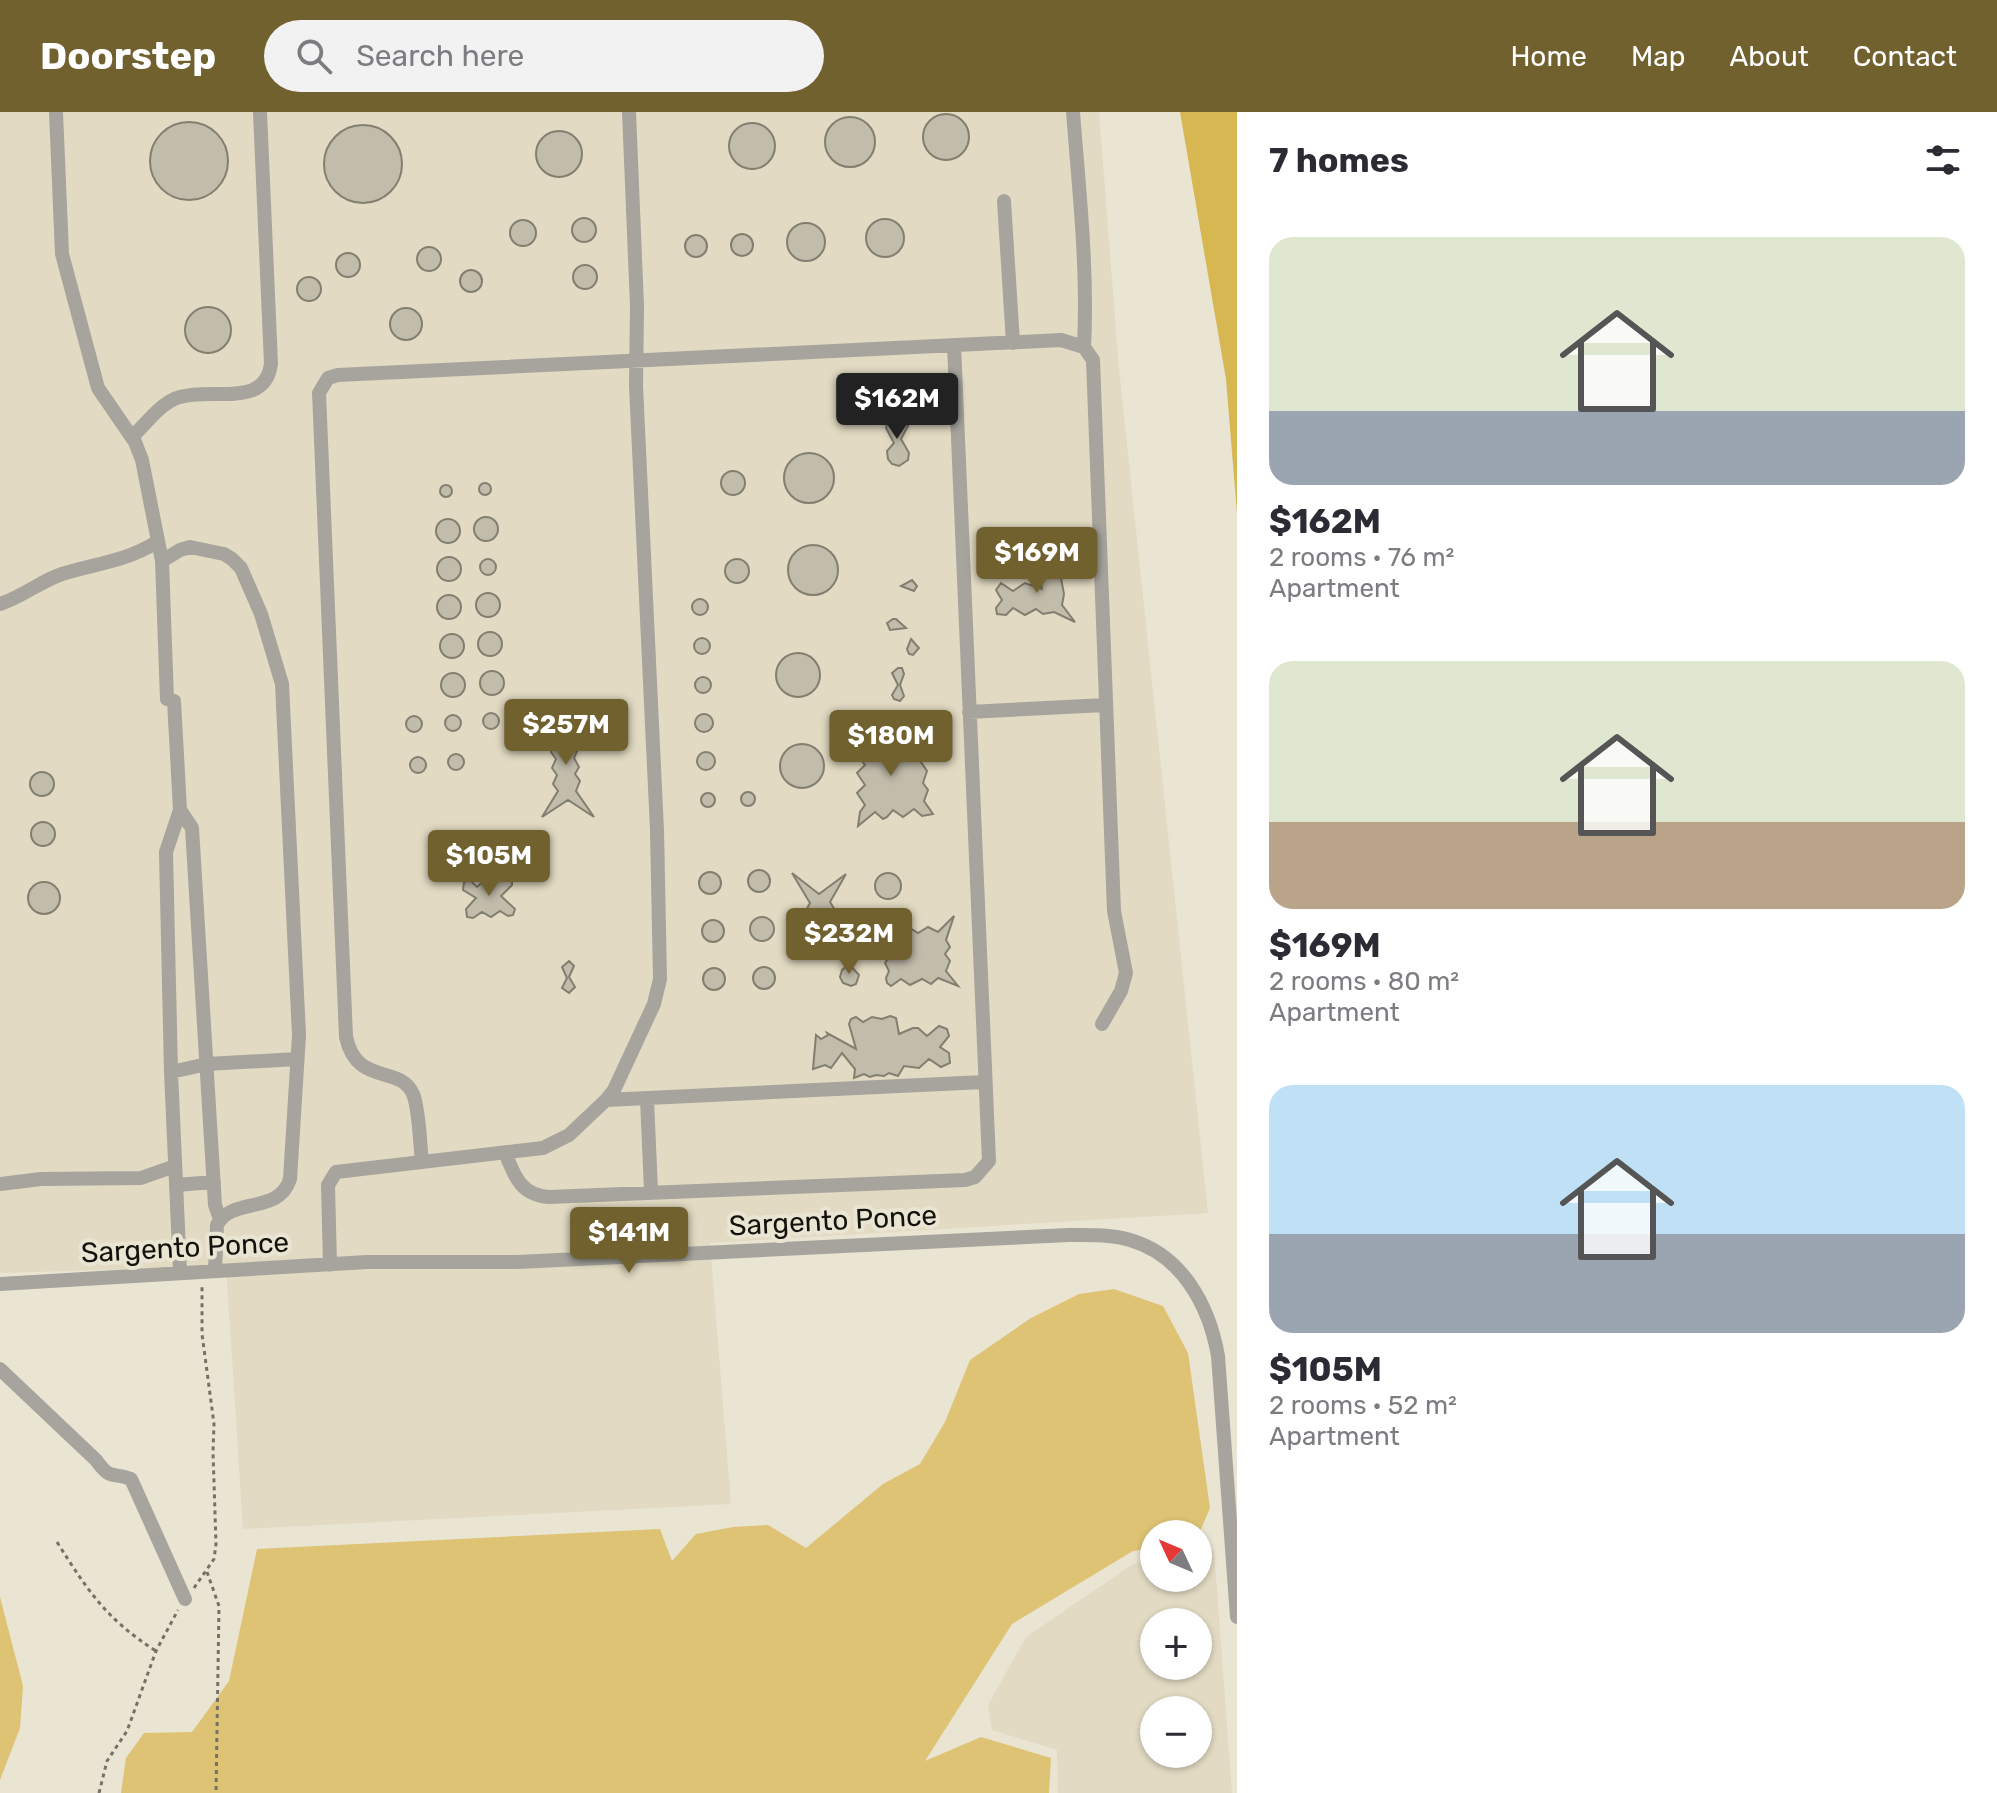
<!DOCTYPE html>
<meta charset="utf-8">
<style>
body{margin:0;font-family:Rubik,sans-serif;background:#f2f2f3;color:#2b2b33;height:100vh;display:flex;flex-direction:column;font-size:30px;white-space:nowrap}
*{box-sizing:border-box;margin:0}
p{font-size:26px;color:#7c7c81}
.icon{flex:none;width:44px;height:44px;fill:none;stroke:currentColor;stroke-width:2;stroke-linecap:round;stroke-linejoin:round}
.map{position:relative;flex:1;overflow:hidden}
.drawer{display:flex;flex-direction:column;background:#fff;width:760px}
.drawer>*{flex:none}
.needle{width:52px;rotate:314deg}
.tools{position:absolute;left:1140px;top:1408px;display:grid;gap:16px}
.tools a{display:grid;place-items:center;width:72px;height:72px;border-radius:50%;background:#fff;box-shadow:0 2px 6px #0004;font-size:40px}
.price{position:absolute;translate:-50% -68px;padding:0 18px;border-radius:8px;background:#71612f;color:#fff;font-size:26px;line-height:52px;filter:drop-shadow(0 2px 4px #0008)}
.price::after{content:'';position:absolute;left:50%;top:48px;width:24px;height:18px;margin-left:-12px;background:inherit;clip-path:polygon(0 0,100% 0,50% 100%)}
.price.on{background:#222;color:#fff}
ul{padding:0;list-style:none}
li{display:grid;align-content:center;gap:16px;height:424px;padding:0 32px}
li span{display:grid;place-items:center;height:248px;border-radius:24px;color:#555}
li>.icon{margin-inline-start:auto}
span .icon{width:144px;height:144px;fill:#fffc;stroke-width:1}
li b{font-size:34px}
h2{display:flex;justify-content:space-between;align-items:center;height:96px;padding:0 32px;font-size:34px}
header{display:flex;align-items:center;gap:48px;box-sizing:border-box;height:112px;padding:0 40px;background:#71612f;color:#fff}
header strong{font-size:38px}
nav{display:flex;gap:44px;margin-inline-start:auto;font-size:28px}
.search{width:560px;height:72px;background:#f2f2f3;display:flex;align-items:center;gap:20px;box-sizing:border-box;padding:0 28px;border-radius:44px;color:#7c7c81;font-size:30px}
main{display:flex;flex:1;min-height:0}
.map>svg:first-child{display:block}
.built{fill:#e2dac2;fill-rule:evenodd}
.green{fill:#ddc373}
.water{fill:#d6b752}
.building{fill:#c2bcab;stroke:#837e6f;stroke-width:2}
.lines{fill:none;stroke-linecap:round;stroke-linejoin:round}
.path{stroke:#757166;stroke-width:3;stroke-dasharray:4 4;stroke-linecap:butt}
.minor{stroke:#a6a49d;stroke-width:14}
.labels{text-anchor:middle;stroke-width:8;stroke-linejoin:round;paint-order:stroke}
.street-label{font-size:28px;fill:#14120c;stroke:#eae4d3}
</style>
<header>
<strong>Doorstep</strong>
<div class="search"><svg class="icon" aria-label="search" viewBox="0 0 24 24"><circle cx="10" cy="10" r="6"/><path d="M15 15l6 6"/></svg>Search here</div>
<nav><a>Home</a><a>Map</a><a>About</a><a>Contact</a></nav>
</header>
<main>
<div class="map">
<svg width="1237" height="1681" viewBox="0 0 1237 1681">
<rect width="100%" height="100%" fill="#eae4d3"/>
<!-- built -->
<path class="built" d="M0,0H1099L1119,257L1208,1101L710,1131L731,1392L243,1417L226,1154L0,1161Z
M1214,1438L1232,1681H1058L1057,1638L992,1618L988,1593L1026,1525L1133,1452L1154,1447V1466H1198V1440ZM1154,1510H1198V1554H1154ZM1154,1598H1198V1642H1154Z"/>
<!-- green -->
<path class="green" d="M1114,1177L1163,1194L1188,1241L1210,1396L1198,1424L1154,1422V1436L1133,1439L1012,1512L925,1649L981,1625L1051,1646L1049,1681H121L126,1646L144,1621L192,1620L229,1569L257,1437L660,1417L672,1449L696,1422L733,1415L768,1413L806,1436L883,1372L920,1352L945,1310L970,1248L1031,1206L1079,1182Z
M0,1485L23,1574L20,1616L0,1668Z"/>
<!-- water -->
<path class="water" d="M1180,0H1237V401L1226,267Z"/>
<!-- building -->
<path class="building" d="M923 25a23 23 0 1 1 46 0a23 23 0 1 1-46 0Z
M825 30a25 25 0 1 1 50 0a25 25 0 1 1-50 0Z
M150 49a39 39 0 1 1 78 0a39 39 0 1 1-78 0Z
M729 34a23 23 0 1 1 46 0a23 23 0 1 1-46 0Z
M324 52a39 39 0 1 1 78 0a39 39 0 1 1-78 0Z
M536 42a23 23 0 1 1 46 0a23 23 0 1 1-46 0Z
M572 118a12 12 0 1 1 24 0a12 12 0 1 1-24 0Z
M866 126a19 19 0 1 1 38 0a19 19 0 1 1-38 0Z
M510 121a13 13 0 1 1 26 0a13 13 0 1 1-26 0Z
M787 130a19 19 0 1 1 38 0a19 19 0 1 1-38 0Z
M731 133a11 11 0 1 1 22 0a11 11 0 1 1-22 0Z
M685 134a11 11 0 1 1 22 0a11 11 0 1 1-22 0Z
M417 147a12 12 0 1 1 24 0a12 12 0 1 1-24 0Z
M336 153a12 12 0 1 1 24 0a12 12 0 1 1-24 0Z
M573 165a12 12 0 1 1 24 0a12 12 0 1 1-24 0Z
M460 169a11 11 0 1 1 22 0a11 11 0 1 1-22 0Z
M297 177a12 12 0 1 1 24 0a12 12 0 1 1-24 0Z
M185 218a23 23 0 1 1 46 0a23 23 0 1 1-46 0Z
M390 212a16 16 0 1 1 32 0a16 16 0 1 1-32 0Z
M898,304L905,307L908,314L901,327L909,341L908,348L899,354L892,352L888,347L887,339L894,331L886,316L888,308Z
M784 366a25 25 0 1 1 50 0a25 25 0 1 1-50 0Z
M721 371a12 12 0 1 1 24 0a12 12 0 1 1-24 0Z
M479 377a6 6 0 1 1 12 0a6 6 0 1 1-12 0Z
M440 379a6 6 0 1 1 12 0a6 6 0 1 1-12 0Z
M474 417a12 12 0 1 1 24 0a12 12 0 1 1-24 0Z
M436 419a12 12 0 1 1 24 0a12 12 0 1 1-24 0Z
M788 458a25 25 0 1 1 50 0a25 25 0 1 1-50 0Z
M1071,441L1061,466L1064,482L1062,493L1075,510L1054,500L1043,502L1036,497L1025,503L1013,496L1006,503L997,502L996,496L1002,488L996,478L1001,471L1013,479L1025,471L1042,477L1039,453L1054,458Z
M437 457a12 12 0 1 1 24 0a12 12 0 1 1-24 0Z
M480 455a8 8 0 1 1 16 0a8 8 0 1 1-16 0Z
M725 459a12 12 0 1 1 24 0a12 12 0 1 1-24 0Z
M912,468L917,474L914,479L901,474Z
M476 493a12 12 0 1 1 24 0a12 12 0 1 1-24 0Z
M437 495a12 12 0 1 1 24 0a12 12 0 1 1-24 0Z
M692 495a8 8 0 1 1 16 0a8 8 0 1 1-16 0Z
M893,507H896L906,516L890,518L887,511Z
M478 532a12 12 0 1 1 24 0a12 12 0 1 1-24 0Z
M440 534a12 12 0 1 1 24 0a12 12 0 1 1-24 0Z
M694 534a8 8 0 1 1 16 0a8 8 0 1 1-16 0Z
M911,527L919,536L913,543L909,542L907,537Z
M776 563a22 22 0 1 1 44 0a22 22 0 1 1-44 0Z
M898,556H902L904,562L900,573L904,584L900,589L894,587L892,583L898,573L892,561Z
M480 571a12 12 0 1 1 24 0a12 12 0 1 1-24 0Z
M441 573a12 12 0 1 1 24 0a12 12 0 1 1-24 0Z
M695 573a8 8 0 1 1 16 0a8 8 0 1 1-16 0Z
M483 609a8 8 0 1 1 16 0a8 8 0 1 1-16 0Z
M695 611a9 9 0 1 1 18 0a9 9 0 1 1-18 0Z
M445 611a8 8 0 1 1 16 0a8 8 0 1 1-16 0Z
M538,604L564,622L588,606L574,630L578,637L574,646L579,655L575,662L580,669L576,679L594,705L568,688L542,705L558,679L553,672L557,663L552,656L556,647L551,640L555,630Z
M406 612a8 8 0 1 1 16 0a8 8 0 1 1-16 0Z
M881,615L888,620L886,640L901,635L930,638L921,650L927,659L923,671L928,678L924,689L933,702L922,704L914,697L903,705L893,698L887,705L883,707L875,700L858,714L860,700L865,693L857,681L865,673L857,661L865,653L857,642L863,633L857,624V618L864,617L873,624Z
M920,615L928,623L918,633L915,622Z
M780 654a22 22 0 1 1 44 0a22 22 0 1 1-44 0Z
M697 649a9 9 0 1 1 18 0a9 9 0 1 1-18 0Z
M448 650a8 8 0 1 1 16 0a8 8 0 1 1-16 0Z
M410 653a8 8 0 1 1 16 0a8 8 0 1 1-16 0Z
M30 672a12 12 0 1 1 24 0a12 12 0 1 1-24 0Z
M741 687a7 7 0 1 1 14 0a7 7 0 1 1-14 0Z
M701 688a7 7 0 1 1 14 0a7 7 0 1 1-14 0Z
M31 722a12 12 0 1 1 24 0a12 12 0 1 1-24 0Z
M748 769a11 11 0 1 1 22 0a11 11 0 1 1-22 0Z
M699 771a11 11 0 1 1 22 0a11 11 0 1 1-22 0Z
M875 774a13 13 0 1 1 26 0a13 13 0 1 1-26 0Z
M792,761L819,782L846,762L830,790L835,798V804L829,806L805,800L810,791Z
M507,765L512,768V773L501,784L515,797L513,803L508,804L500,799L491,805L482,800L473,806L467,805L466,797L476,786L463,778L464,770L470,768L477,775L486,767L495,771Z
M28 786a16 16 0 1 1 32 0a16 16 0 1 1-32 0Z
M954,804L946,828L950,835L945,842L950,849L946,859L958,874L938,866L931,872L922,867L910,873L901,867L891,874L887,871L886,866L889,859L885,851L889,845L883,835L888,828L884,823L886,817L890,815L898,821L910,816L918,821L928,815L938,820Z
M750 817a12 12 0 1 1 24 0a12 12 0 1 1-24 0Z
M702 819a11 11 0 1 1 22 0a11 11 0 1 1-22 0Z
M839 832a10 10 0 1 1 20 0a10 10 0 1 1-20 0Z
M569,849L574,854L569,865L575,875L569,881L562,876L567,866L562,855Z
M849,852L859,863L856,872L851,874L843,871L840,865L842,858Z
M753 866a11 11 0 1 1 22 0a11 11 0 1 1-22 0Z
M703 867a11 11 0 1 1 22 0a11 11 0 1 1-22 0Z
M890,904L896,906L899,922L913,916H918L927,924L939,914L947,917L949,924L940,935L949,941L950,951L941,955L929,947L919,956L904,954L898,964L889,961L884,964L876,963L870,965L864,962L854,966L855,957L842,941L831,956L825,953L813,957L816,923L821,927L828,923L827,921L856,937L849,912L851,907L856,905L863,910L872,905L882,907Z"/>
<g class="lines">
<!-- path -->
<path class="path" d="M57,1430C88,1479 106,1507 156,1539
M207,1460L219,1494L216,1681
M194,1476L214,1447L216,1432L213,1340L214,1312L202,1222V1175
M99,1681L107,1649L127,1619L156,1539L178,1498"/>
<!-- minor -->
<path class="minor" d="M56,0L62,142L98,276L135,330L142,348L162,449L167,587L174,589L180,698L192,716L215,1093L220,1107
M1073,0C1079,78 1088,157 1084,235
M1004,89L1013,231
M132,325C146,312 161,290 180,285C212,275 265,297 271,252L260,0
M162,449L180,438L190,435L224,442L232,447L241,456L261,502L282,572L299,923L290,1067C279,1103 232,1084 217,1113L215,1158
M0,492C22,485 41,469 62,462C98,451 124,450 157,430
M969,600L1105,593
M180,698L166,740L171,960L180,1160
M171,960L207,952L297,947
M647,987L651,1079
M606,988L984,970
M505,1040C514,1063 520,1083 549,1085L965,1068L975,1065L989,1049L954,233
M422,1050C420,1033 419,995 413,982C400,952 357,975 346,925L319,281L328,266L338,263L1061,228L1084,235L1093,248L1114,799L1126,861L1121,879L1102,912
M0,1072L41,1067L141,1066L175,1054
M176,1073L214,1070
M330,1153L328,1073L336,1060L543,1036L569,1023L606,988L614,978L654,892L660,867L657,718L636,274L637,194L629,0
M0,1172L367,1150H518L1069,1123C1089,1123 1110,1122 1130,1128C1182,1143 1209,1193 1218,1244L1237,1505
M0,1257L96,1348C112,1370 111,1359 131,1367L185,1487"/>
</g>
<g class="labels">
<!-- street labels -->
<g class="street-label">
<text transform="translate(833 1108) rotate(-3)" y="10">Sargento Ponce</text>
<text transform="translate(185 1135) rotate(-3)" y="10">Sargento Ponce</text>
</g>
</g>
</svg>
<div class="tools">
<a><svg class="needle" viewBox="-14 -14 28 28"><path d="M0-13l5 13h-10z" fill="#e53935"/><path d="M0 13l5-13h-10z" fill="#7c7c81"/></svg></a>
<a>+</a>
<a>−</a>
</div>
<b class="price on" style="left:897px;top:329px">$162M</b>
<b class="price" style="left:1037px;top:483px">$169M</b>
<b class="price" style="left:566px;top:655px">$257M</b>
<b class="price" style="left:891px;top:666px">$180M</b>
<b class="price" style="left:489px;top:786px">$105M</b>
<b class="price" style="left:849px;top:864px">$232M</b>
<b class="price" style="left:629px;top:1163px">$141M</b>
</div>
<section class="drawer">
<h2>7 homes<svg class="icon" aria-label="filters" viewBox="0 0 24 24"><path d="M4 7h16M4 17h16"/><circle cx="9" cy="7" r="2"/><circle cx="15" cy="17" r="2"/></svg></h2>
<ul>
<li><span style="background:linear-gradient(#dfe7d0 70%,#9aa5b1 0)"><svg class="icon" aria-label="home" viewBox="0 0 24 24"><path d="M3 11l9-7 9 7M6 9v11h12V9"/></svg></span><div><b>$162M</b><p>2 rooms · 76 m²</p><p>Apartment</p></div></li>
<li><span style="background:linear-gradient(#dfe7d0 65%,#b9a48a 0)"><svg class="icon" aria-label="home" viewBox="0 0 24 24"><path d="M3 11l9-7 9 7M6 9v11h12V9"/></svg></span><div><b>$169M</b><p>2 rooms · 80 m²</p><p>Apartment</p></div></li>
<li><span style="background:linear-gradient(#bfe0f5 60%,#9aa5b1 0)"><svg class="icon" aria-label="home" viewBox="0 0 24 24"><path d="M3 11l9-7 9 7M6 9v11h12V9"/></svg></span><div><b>$105M</b><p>2 rooms · 52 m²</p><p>Apartment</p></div></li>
</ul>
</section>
</main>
